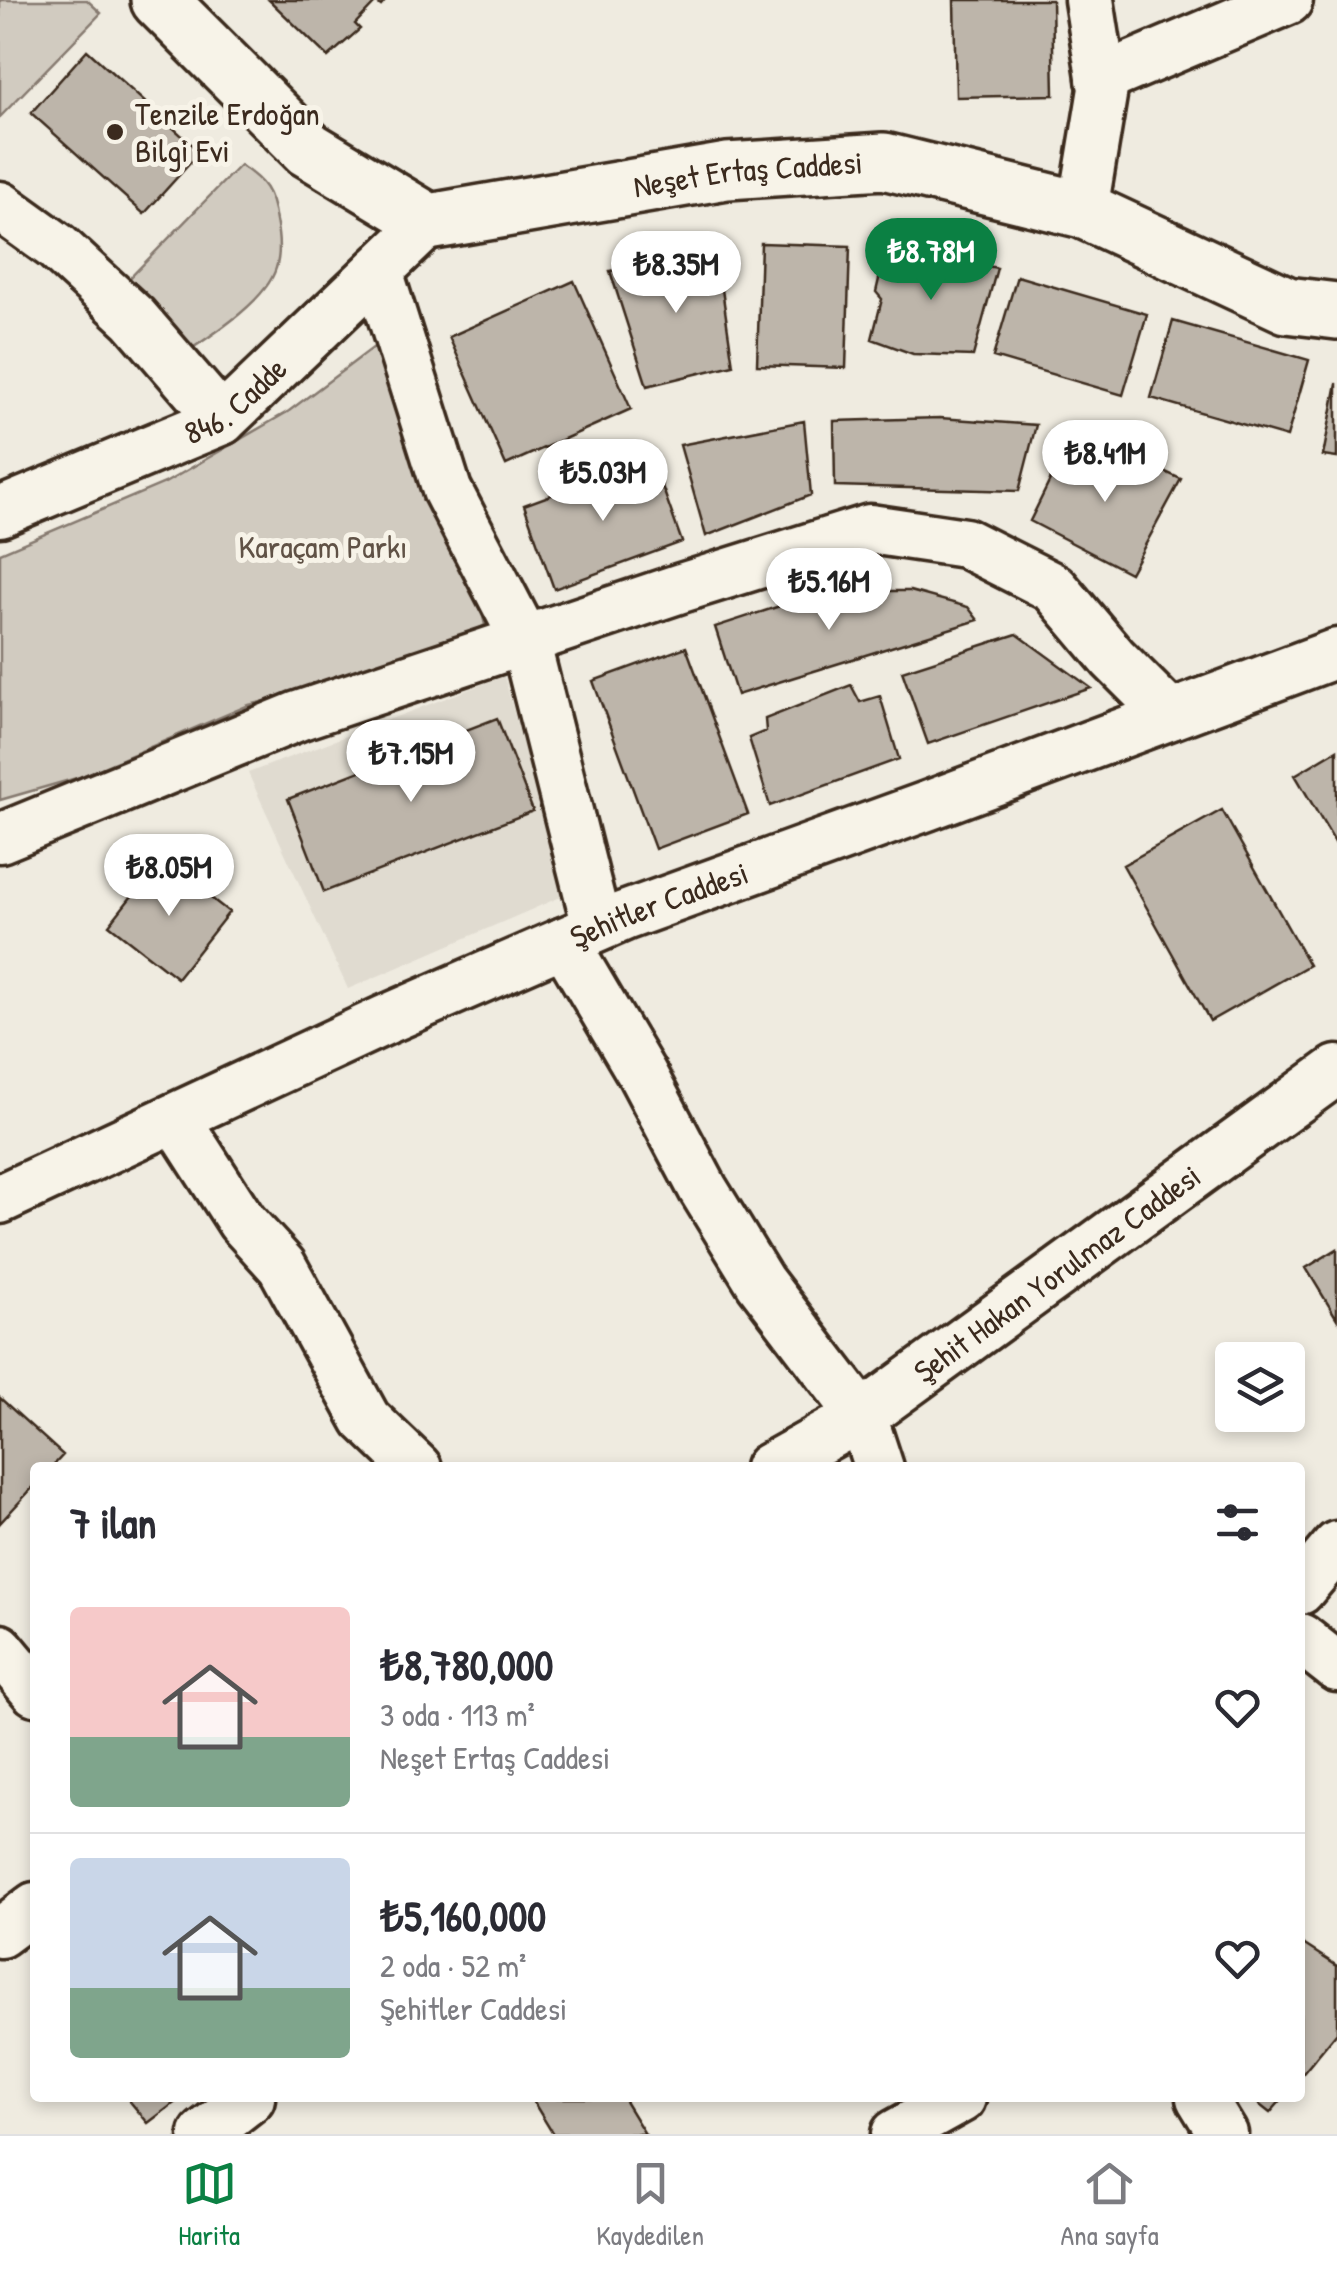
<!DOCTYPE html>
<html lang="tr">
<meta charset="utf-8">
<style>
body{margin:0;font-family:"Patrick Hand",sans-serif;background:#f2f2f3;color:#2b2b33;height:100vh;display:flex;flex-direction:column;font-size:38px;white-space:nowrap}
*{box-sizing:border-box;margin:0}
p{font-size:32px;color:#7c7c81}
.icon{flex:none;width:55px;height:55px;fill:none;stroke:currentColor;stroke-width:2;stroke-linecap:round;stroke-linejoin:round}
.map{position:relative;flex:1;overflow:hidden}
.panel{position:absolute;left:30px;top:1462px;width:1275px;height:640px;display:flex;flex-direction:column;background:#fff;border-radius:10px;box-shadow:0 5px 15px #0003}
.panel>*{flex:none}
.buttons{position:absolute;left:1215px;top:1342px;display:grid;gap:20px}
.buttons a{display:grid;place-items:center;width:90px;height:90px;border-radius:10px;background:#fff;box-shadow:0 5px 15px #0003;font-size:50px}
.price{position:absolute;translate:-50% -85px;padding:0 22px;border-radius:35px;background:#fff;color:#222;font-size:32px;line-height:65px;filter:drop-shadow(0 2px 5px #0008)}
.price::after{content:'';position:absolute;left:50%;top:60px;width:30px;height:22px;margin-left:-15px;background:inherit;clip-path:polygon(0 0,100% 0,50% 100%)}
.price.active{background:#0b8043;color:#fff}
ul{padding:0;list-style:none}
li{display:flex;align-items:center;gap:30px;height:250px;padding:0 40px}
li+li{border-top:2px solid #e1e1e2}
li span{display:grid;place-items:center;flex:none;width:280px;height:200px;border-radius:10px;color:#555}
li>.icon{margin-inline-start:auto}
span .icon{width:120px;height:120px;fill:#fffc;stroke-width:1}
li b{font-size:42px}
h2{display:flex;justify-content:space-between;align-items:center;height:120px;padding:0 40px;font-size:42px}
.menu{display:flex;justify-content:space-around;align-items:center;height:140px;border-top:2px solid #e1e1e2;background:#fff;font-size:28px;color:#7c7c81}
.menu a{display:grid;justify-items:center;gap:5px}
.menu .active{color:#0b8043}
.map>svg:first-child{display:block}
.built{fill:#e0dbd0}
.green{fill:#d1cbc0;stroke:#867a6f;stroke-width:2.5}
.building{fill:#bdb5aa;stroke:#3b2a1e;stroke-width:2.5}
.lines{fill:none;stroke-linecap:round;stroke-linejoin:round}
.minor-casing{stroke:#3b2a1e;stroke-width:55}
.major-casing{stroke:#3b2a1e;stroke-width:62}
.minor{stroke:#f7f3e8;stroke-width:48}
.major{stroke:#f7f3e8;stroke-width:55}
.poi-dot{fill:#3b2a1e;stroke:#f7f3e8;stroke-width:4}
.labels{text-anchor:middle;stroke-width:10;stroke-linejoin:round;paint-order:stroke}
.poi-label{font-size:32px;fill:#3b2a1e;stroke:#f7f3e8;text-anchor:start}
.street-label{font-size:32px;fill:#3b2a1e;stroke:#f7f3e8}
.park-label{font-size:32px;fill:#605246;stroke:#f7f3e8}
</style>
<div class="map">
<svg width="1337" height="2134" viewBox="0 0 1337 2134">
<rect width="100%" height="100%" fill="#efebe0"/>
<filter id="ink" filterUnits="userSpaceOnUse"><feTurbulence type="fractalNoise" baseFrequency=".01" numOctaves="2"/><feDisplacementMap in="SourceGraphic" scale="20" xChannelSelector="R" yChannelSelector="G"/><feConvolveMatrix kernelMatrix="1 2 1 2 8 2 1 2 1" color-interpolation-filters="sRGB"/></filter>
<g filter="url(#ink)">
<!-- built -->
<path class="built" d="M504,676L565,895L348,989L248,773Z"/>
<!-- green -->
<path class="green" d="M0,0H87L101,13L0,117Z
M240,165C264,181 272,191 276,221C279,236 281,253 276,268C267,299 217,332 191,349L126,282Z
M386,338L467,550L485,625L403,668L249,705L80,777L0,800V553L165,483L289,411Z"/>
<!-- building -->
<path class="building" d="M269,0H386L381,6L376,2L355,24L360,29L328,57Z
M954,0H1052L1054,95L956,97Z
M87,50L200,152L144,214L31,113Z
M761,243L850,246L846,368L757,365Z
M887,245L997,268L973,356L913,354L872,339L882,299L876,292Z
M716,248L733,365L647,386L610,271Z
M1017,276L1147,314L1123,395L993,357Z
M574,281L631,409L506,465L449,337Z
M1173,321L1309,360L1287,437L1151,398Z
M1337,383V458L1323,456Z
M940,418L1036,425L1019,491L835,486L834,421Z
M804,421L811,495L706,536L680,445Z
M1065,450L1092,452L1129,464L1146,463L1181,479L1130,573L1030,521Z
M652,458L682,542L554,589L524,505Z
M826,591H910L968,607L978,620L737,695L715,627Z
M1017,634L1091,688L928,744L902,671Z
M686,647L748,814L655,849L593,681Z
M851,685L860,702L880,696L899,759L770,806L749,738L766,731L765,719Z
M497,718L533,811L324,892L288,799Z
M1337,750V846L1295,775Z
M1222,810L1309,965L1210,1021L1123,865Z
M161,859L229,912L177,978L109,925Z
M1337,1249V1319L1306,1268Z
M0,1398L63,1455L51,1468H35V1485L0,1523Z
M1300,1942L1337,1966V2032L1300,2077Z
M127,2098H181L148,2123Z
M531,2098H623L645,2134H553Z
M1251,2098H1283L1270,2113Z"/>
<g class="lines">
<!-- minor casing -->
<g class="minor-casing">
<g id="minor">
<path d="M1101,79L1288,0"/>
<path d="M0,206L57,247L134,318L222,420"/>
<path d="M1083,210L1103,89L1089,0"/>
<path d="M378,271L447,490L525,640L597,927"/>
<path id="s1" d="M0,512L222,420L429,222"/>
<path d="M0,838L298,716L681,588L870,529L965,543L1054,588L1113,658L1170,715"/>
<path d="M564,942L642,1074L703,1189L760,1282L862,1416L879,1468"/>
<path d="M175,1118L242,1222L282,1266L366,1419L417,1468"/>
<path id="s2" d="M0,1199L385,1020L624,916L927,806L1337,653"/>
<path id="s3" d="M769,1468L862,1416L1337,1070"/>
<path d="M1300,1590L1337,1546"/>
<path d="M1300,1638L1337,1667"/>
<path d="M0,1649L35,1691"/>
<path d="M0,1933L35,1907"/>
<path d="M1201,2098L1223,2134"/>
<path d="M204,2134L250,2098"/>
<path d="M896,2134L961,2098"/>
</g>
</g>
<!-- major casing -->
<g class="major-casing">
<g id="major">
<path id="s4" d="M159,0L308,149L429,222L727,171L884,161L1083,210L1287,305L1337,311"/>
</g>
</g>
<!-- minor -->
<use href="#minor" class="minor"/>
<!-- major -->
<use href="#major" class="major"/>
</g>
</g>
<!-- markers -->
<circle class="poi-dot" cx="115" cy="132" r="10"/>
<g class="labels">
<!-- poi labels -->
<g class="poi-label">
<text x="135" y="125">Tenzile Erdoğan<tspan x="135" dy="37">Bilgi Evi</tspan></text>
</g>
<!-- street labels -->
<g class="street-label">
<text dy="11" stroke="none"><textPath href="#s4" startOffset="675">Neşet Ertaş Caddesi</textPath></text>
<text dy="11" stroke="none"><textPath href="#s1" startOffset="262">846. Cadde</textPath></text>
<text dy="11" stroke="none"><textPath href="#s2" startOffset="722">Şehitler Caddesi</textPath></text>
<text dy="11" stroke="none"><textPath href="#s3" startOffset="348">Şehit Hakan Yorulmaz Caddesi</textPath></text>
</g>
<!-- park labels -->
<g class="park-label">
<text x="323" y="558">Karaçam Parkı</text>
</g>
</g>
</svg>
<div class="buttons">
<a><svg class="icon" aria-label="layers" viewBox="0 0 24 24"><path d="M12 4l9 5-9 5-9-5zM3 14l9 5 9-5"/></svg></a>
</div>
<b class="price active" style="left:931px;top:303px">₺8.78M</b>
<b class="price" style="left:676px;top:316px">₺8.35M</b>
<b class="price" style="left:1105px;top:505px">₺8.41M</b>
<b class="price" style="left:603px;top:524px">₺5.03M</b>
<b class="price" style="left:829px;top:633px">₺5.16M</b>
<b class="price" style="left:411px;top:805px">₺7.15M</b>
<b class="price" style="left:169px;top:919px">₺8.05M</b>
<section class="panel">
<h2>7 ilan<svg class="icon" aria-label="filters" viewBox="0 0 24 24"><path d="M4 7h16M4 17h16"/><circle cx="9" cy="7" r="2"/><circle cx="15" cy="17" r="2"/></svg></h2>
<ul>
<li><span style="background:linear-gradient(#f6c9c9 65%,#7fa58c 0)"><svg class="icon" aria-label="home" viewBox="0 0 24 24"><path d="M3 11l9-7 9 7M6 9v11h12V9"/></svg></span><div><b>₺8,780,000</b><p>3 oda · 113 m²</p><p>Neşet Ertaş Caddesi</p></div><svg class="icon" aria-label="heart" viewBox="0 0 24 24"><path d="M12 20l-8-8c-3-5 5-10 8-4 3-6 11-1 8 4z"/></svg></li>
<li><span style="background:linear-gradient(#c9d6e8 65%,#7fa58c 0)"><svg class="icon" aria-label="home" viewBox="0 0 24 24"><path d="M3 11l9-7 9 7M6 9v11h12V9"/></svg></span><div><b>₺5,160,000</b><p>2 oda · 52 m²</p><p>Şehitler Caddesi</p></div><svg class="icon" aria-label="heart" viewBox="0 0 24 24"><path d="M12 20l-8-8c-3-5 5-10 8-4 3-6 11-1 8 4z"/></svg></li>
</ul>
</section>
</div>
<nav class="menu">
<a class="active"><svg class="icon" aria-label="map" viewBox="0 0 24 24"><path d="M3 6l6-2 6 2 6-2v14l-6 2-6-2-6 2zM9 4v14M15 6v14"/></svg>Harita</a>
<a><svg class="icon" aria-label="saved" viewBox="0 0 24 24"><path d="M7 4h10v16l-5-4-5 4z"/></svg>Kaydedilen</a>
<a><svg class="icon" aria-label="home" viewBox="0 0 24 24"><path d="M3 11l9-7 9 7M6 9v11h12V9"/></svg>Ana sayfa</a>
</nav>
